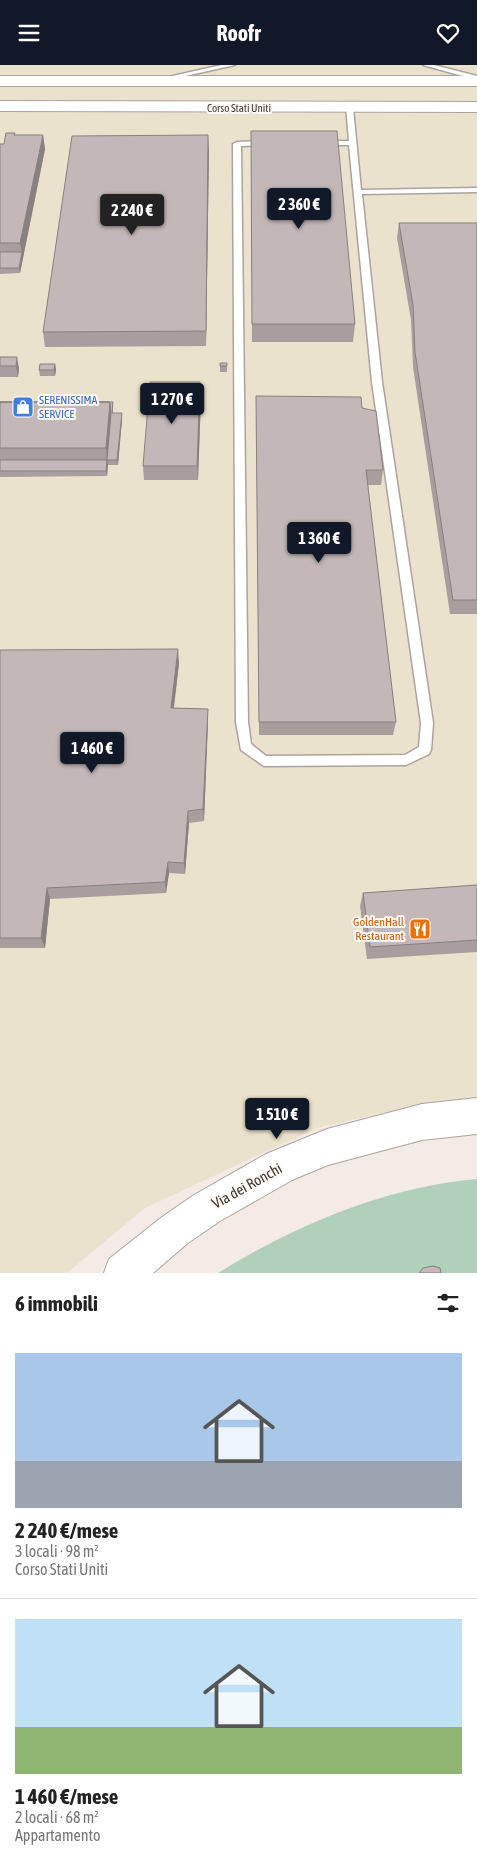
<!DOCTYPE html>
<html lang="it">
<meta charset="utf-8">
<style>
body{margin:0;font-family:"Asap Condensed",sans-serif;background:#f6f6f6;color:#222;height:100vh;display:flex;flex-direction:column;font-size:19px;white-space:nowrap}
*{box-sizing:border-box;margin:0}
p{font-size:16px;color:#767676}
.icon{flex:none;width:28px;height:28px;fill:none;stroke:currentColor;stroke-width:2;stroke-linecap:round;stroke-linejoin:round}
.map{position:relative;height:1208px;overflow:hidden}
.sheet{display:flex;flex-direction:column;background:#fff;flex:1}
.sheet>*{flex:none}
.price{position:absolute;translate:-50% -42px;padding:0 11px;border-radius:5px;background:#111827;color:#fff;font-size:16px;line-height:32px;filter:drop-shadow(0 1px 2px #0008)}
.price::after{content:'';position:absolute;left:50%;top:30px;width:15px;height:11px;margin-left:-8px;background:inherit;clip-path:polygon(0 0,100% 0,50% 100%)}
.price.current{background:#222;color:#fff}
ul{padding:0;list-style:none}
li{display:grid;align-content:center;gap:10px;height:265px;padding:0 15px}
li+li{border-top:1px solid #e0e0e0}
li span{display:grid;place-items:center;height:155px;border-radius:0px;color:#555}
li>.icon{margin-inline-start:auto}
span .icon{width:90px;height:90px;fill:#fffc;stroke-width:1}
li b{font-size:21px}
h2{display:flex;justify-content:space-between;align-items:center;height:60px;padding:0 15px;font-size:21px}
header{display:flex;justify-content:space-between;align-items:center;height:65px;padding:0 15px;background:#111827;color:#fff;font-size:22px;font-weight:700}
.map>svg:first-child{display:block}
.industrial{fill:#eae2cc}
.green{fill:#b1d0bb}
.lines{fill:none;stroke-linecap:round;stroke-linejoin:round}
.lane-casing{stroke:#aca39f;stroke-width:3}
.secondary-casing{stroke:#aca39f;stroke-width:2}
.primary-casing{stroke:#aca39f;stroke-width:2}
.lane{fill:#fff;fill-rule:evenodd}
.secondary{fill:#fff;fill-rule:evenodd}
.primary{fill:#fff;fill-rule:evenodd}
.wall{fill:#a89e9d}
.shaded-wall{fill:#888180}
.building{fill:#c3b8b7;stroke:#888180}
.labels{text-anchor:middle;stroke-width:4;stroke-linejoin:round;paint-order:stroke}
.far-street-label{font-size:11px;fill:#3e3a38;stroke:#fef8f5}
.shop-label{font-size:12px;fill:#366cbe;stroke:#fef8f5;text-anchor:start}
.food-label{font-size:12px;fill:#c56008;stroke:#fef8f5;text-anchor:end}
.near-street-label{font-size:15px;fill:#3e3a38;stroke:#fef8f5}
</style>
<header><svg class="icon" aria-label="menu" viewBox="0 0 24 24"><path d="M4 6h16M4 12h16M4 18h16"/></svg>Roofr<svg class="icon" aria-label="heart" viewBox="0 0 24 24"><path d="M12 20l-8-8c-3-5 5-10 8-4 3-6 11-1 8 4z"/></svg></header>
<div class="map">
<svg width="477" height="1208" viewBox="0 0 477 1208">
<rect width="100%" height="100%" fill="#f4eae6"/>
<!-- industrial -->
<path class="industrial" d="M0,0H477V1038L421,1039L317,1063L145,1143L67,1208H0Z"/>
<!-- green -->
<path class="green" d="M477,1114V1208H218C295,1160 386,1122 477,1114Z"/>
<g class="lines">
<!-- lane casing -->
<g class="lane-casing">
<path id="lane" d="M222,0H235L162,16L159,14Z
M423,0H434L477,11V15Z
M346,41L353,43L361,125L477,123V127L362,129L382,317L433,658L431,685L429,689L406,700L264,701L241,685L236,657L233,79L237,77L265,76L269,78L265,80L241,81L248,657L251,679L266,691L405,690L419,682L421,658L372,317L349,80H324L320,78L324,76H349Z"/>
</g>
<!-- secondary casing -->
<g class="secondary-casing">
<path id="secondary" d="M477,1033V1069L422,1075L328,1100L292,1115L220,1156L188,1178L153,1208H104L109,1194L162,1152L194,1130L266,1089L327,1064L422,1039Z"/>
</g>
<!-- primary casing -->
<g class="primary-casing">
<path id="primary" d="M0,11H477V21H0Z
M0,36L477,37V47L0,46Z"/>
</g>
<!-- lane -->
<use href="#lane" class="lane"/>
<!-- secondary -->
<use href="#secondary" class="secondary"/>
<!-- primary -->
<use href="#primary" class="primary"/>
</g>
<!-- wall -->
<path class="wall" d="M251,66L355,259L353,277H252Z
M15,70H43L45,84L20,208L0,209V79H4Z
M209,85L206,281L45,282L43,267Z
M399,158H477V549H450L413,302L411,255L397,173Z
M0,292L19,303L18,312H0Z
M220,298H227V307H220Z
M56,304L55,311H40L39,305Z
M200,317L201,332L198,415H144L143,401Z
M256,331L362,343L383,405L381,420H368L396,657L393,670H259Z
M0,337L113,342V348L122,354L118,400H108L107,411L0,412Z
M0,585L179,598L174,643L208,644V657L204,756L189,758L185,809L169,808L166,828L50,834L45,883H0Z
M477,820V887L367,894L360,841L363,828Z"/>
<!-- shaded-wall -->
<path class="shaded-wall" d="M43,70L45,84L23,193L20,178Z
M208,70L209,85L206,281V266Z
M22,187L23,193L20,208L19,203Z
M17,292L19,303L18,312L16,301Z
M55,299L56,304L55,311L54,305Z
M200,317L201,332L198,415L197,401Z
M110,337L112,355L107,395L108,400L107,411L106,406L107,395L106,383Z
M122,348V354L118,400L117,395Z
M178,584L179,598L172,656L171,643Z
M208,644V657L204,756L203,744Z
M188,746L189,758L185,809L184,798Z
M168,797L169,808L166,828L165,817Z
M47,823L50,834L45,883L41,873Z"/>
<!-- building -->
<path class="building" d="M251,66H337L355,259H252Z
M6,68H15L14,70H43L20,178H0V79H4Z
M208,70L206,266L43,267L72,71Z
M399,158H477V535H453L415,287L413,240Z
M0,187H22L19,203H0Z
M0,292H17L16,301H0Z
M220,298H227V301H220Z
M40,299H55L54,305H39Z
M150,317H200L197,401H143Z
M256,331L361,332L362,343L376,346L383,405H366L396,657H259Z
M0,337H110L106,383H0Z
M0,337H113L112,348H122L117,395H107L111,349L110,337Z
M0,395H107L106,406H0Z
M178,584L171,643L208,644L203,744L188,746L184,798L168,797L165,817L47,823L41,873H0V585Z
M477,820V875L370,882L363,828Z
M433,1201L440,1203L441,1208H419L423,1203Z"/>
<!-- icons -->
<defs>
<g id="shop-square" transform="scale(1.125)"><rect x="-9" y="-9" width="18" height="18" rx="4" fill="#3f7fe0" stroke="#fef8f5"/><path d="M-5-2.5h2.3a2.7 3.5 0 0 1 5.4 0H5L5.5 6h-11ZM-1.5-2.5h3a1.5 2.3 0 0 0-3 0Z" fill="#fff"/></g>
<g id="restaurant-square" transform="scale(1.125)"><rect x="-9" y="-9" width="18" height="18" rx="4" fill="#e8710a" stroke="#fef8f5"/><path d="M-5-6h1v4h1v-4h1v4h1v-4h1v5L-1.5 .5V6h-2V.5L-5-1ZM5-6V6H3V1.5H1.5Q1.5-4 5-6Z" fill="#fff"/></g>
</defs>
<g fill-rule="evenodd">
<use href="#shop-square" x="23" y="342"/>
<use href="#restaurant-square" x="420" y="864"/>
</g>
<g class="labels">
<!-- far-street labels -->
<g class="far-street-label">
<text x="239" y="47">Corso Stati Uniti</text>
</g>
<!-- shop labels -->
<g class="shop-label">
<text x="39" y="339">SERENISSIMA<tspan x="39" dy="14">SERVICE</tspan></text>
</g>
<!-- food labels -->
<g class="food-label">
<text x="404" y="861">GoldenHall<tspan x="404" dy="14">Restaurant</tspan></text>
</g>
<!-- near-street labels -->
<g class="near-street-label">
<text transform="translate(247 1121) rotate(-29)" y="5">Via dei Ronchi</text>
</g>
</g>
</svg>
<b class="price" style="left:299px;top:165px">2 360 €</b>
<b class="price current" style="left:132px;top:171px">2 240 €</b>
<b class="price" style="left:172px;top:360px">1 270 €</b>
<b class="price" style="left:319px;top:499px">1 360 €</b>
<b class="price" style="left:92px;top:709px">1 460 €</b>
<b class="price" style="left:277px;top:1075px">1 510 €</b>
</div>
<section class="sheet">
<h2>6 immobili<svg class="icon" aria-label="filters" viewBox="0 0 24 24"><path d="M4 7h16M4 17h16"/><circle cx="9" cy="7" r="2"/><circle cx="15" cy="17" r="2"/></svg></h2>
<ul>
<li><span style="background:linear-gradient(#a9c7e8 70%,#9aa5b1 0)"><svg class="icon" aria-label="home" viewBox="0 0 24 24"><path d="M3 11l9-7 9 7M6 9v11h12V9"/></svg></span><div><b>2 240 €/mese</b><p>3 locali · 98 m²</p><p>Corso Stati Uniti</p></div></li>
<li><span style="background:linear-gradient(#bfe0f5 70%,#8fb573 0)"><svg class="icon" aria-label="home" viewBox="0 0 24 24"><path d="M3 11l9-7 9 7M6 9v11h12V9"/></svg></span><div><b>1 460 €/mese</b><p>2 locali · 68 m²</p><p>Appartamento</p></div></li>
</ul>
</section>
